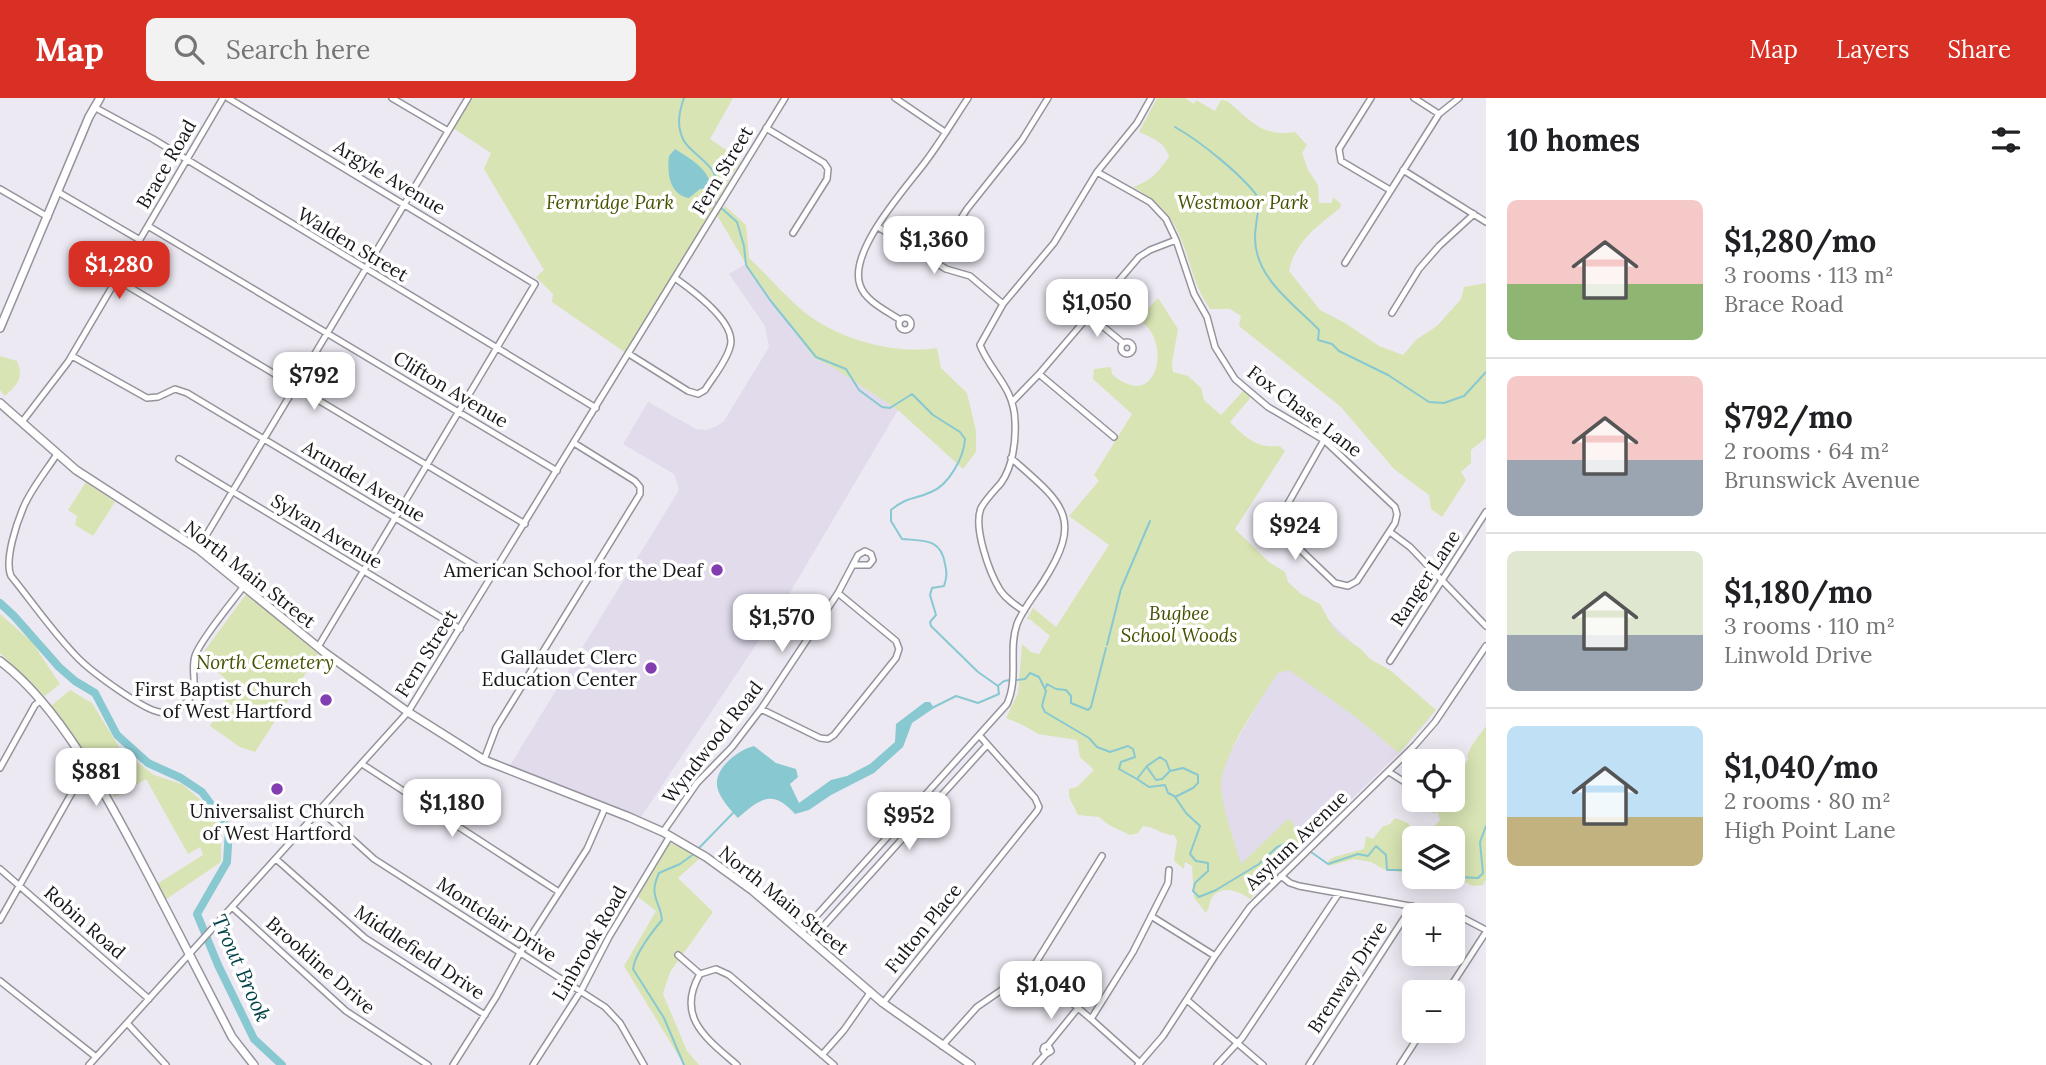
<!DOCTYPE html>
<meta charset="utf-8">
<style>
body{margin:0;font-family:Lora,serif;background:#f2f2f2;color:#202124;height:100vh;display:flex;flex-direction:column;font-size:26px;white-space:nowrap}
*{box-sizing:border-box;margin:0}
p{font-size:23px;color:#757577}
.icon{flex:none;width:38px;height:38px;fill:none;stroke:currentColor;stroke-width:2;stroke-linecap:round;stroke-linejoin:round}
.map{position:relative;flex:1;overflow:hidden}
.side{display:flex;flex-direction:column;background:#fff;width:560px}
.side>*{flex:none}
.buttons{position:absolute;left:1402px;top:651px;display:grid;gap:14px}
.buttons a{display:grid;place-items:center;width:63px;height:63px;border-radius:10px;background:#fff;box-shadow:0 4px 18px #0003;font-size:35px}
.price{position:absolute;translate:-50% -60px;padding:0 16px;border-radius:14px;background:#fff;color:#222;font-size:23px;line-height:46px;filter:drop-shadow(0 2px 4px #0008)}
.price::after{content:'';position:absolute;left:50%;top:42px;width:21px;height:16px;margin-left:-10px;background:inherit;clip-path:polygon(0 0,100% 0,50% 100%)}
.price.selected{background:#d93025;color:#fff}
ul{padding:0;list-style:none}
li{display:flex;align-items:center;gap:21px;height:175px;padding:0 21px}
li+li{border-top:2px solid #e0e0e0}
li span{display:grid;place-items:center;flex:none;width:196px;height:140px;border-radius:10px;color:#555}
li>.icon{margin-inline-start:auto}
span .icon{width:84px;height:84px;fill:#fffc;stroke-width:1}
li b{font-size:30px}
h2{display:flex;justify-content:space-between;align-items:center;height:84px;padding:0 21px;font-size:30px}
header{display:flex;align-items:center;gap:42px;box-sizing:border-box;height:98px;padding:0 35px;background:#d93025;color:#fff}
header strong{font-size:33px}
nav{display:flex;gap:38px;margin-inline-start:auto;font-size:24px}
.search{width:490px;height:63px;background:#f2f2f2;display:flex;align-items:center;gap:18px;box-sizing:border-box;padding:0 24px;border-radius:10px;color:#757577;font-size:26px}
main{display:flex;flex:1;min-height:0}
.map>svg:first-child{display:block}
.built{fill:#e1dbec}
.green{fill:#d8e4b3}
.water{fill:#88c8d1}
.lines{fill:none;stroke-linecap:round;stroke-linejoin:round}
.stream{stroke:#88c8d1;stroke-width:2}
.river{stroke:#88c8d1;stroke-width:8}
.minor-casing{stroke:#96939c;stroke-width:8}
.major-casing{stroke:#96939c;stroke-width:10}
.minor{stroke:#fff;stroke-width:5}
.major{stroke:#fff;stroke-width:7}
.poi-dot{fill:#823db1;stroke:#fff;stroke-width:2.5}
.labels{text-anchor:middle;stroke-width:7;stroke-linejoin:round;paint-order:stroke}
.street-label{font-size:19px;fill:#18161a;stroke:#fff}
.park-label{font-size:19px;font-style:italic;fill:#455200;stroke:#fff}
.poi-label{font-size:19px;fill:#18161a;stroke:#fff;text-anchor:end}
.water-label{font-size:21px;font-style:italic;fill:#044349;stroke:#fff}
</style>
<header>
<strong>Map</strong>
<div class="search"><svg class="icon" aria-label="search" viewBox="0 0 24 24"><circle cx="10" cy="10" r="6"/><path d="M15 15l6 6"/></svg>Search here</div>
<nav><a>Map</a><a>Layers</a><a>Share</a></nav>
</header>
<main>
<div class="map">
<svg width="1486" height="967" viewBox="0 0 1486 967">
<rect width="100%" height="100%" fill="#ede9f3"/>
<!-- built -->
<path class="built" d="M746,166L814,260L831,268L898,312L782,508L641,719L509,669L679,392L674,376L623,346L648,304L696,331L706,332L717,328L724,323L769,249L765,228L729,176Z
M1313,507L1430,620L1399,655L1263,787L1192,744L1194,719Z"/>
<!-- green -->
<path class="green" d="M473,0H733L710,41L741,62L626,255L552,204L553,196L536,179L544,172L484,71L491,55L453,30Z
M1157,0H1185L1194,6L1196,2L1215,13L1221,2L1227,3C1252,23 1261,39 1295,34L1307,47L1302,55L1308,72L1318,87L1319,105H1332L1333,99L1341,106L1340,110C1318,128 1295,143 1289,173L1320,212L1345,225L1379,248L1403,257L1417,241L1437,228L1461,201L1464,189L1486,185V340L1471,352V365L1461,374L1466,382L1442,419L1431,411L1429,397L1394,371L1341,309L1239,228L1241,218L1230,211H1210C1191,184 1190,157 1176,130C1167,111 1150,99 1133,89C1151,83 1158,74 1169,59C1165,44 1152,40 1139,34Z
M725,108L746,127L749,160C771,180 796,212 822,226C854,245 900,256 937,250L941,270L967,295L976,333V354L963,371L898,312L831,268L814,260L746,166L717,117Z
M1158,200L1178,231L1172,265L1173,274L1188,278L1201,290L1204,302L1221,317L1244,292L1251,299L1230,324C1245,339 1257,351 1280,348L1285,353L1235,431L1269,464L1285,474L1288,484L1301,496L1320,506L1332,528L1341,538L1361,551L1370,561L1390,572L1436,612L1399,655L1353,617L1289,572L1278,575C1262,599 1218,663 1221,691C1224,716 1234,742 1241,766L1289,720L1307,745L1250,801C1238,792 1217,785 1210,804C1209,808 1208,812 1206,815L1194,800L1192,768L1185,764L1184,771L1174,763L1177,742L1174,737C1161,737 1156,729 1143,728L1138,735L1130,737L1109,727L1099,719L1078,717L1069,699V691L1077,689L1094,672L1080,659L1077,642L1038,636L1023,627L1006,620L1018,595L1022,546L1031,554L1039,556L1050,538L1031,522L1027,521L1033,510L1056,529L1109,447L1069,418L1099,383L1094,377L1132,316L1093,281L1094,271L1111,269L1112,276C1156,315 1172,247 1143,225L1145,214Z
M0,258L17,263C24,280 18,286 5,298L0,292Z
M86,384L115,404L93,438L75,427L77,418L68,412Z
M247,495L318,556L255,654L240,649L210,628L234,589L205,562V552Z
M0,516L32,544L60,586L45,598L0,555Z
M70,592L92,605L121,652L154,677L182,686L202,703L221,731V764L165,802L157,786L203,757L200,749L188,756L146,681L115,699L51,608Z
M1486,628V781L1483,787L1473,788L1453,778L1452,740H1414V777L1383,771L1371,764L1354,761L1329,768L1328,763L1334,759L1364,751L1366,738L1373,741L1382,729L1390,726L1395,720L1408,725L1415,737L1422,733L1428,735L1440,722L1438,715H1432L1428,712L1434,702H1440L1445,711L1448,710L1452,702L1455,670H1463L1468,661L1467,658L1472,647Z
M670,745L686,751L700,760L678,780L713,814L670,874L663,896L687,953L699,967H684L624,868L656,813L638,799Z"/>
<!-- water -->
<path class="water" d="M675,51C689,60 710,71 711,90L700,91L689,100C669,96 667,75 669,58Z
M925,604H930L934,610L912,625L903,649L874,675L831,697L809,712L795,716C772,690 760,701 738,720C731,712 718,699 717,687C715,669 740,651 754,648L776,665L796,671L798,679L790,686L799,705L831,682L847,678L870,666L895,644L896,626Z"/>
<g class="lines">
<!-- stream -->
<path class="stream" d="M684,0C679,14 676,28 684,43C692,58 731,74 709,94L710,100L737,124L744,148L746,167L770,202L816,259L846,271L859,292L882,309L890,310L912,296L933,317L960,334L965,341C964,359 949,387 931,394C914,402 908,398 891,412V423L902,441C924,443 941,440 945,466C947,474 947,479 944,488L932,490L930,497L936,517L930,524L931,528L978,574L998,588L999,596L978,605L956,598L932,610
M1175,29C1200,43 1245,79 1260,102C1258,115 1255,128 1255,140C1255,180 1294,206 1319,232L1318,242L1332,246L1339,253L1388,277L1429,304L1444,305L1464,298L1486,274
M1107,547L1121,491L1150,423
M1017,582L1025,581L1030,575L1039,579L1046,593L1042,608L1045,614L1089,640L1097,649L1110,654L1128,648L1133,651L1135,659L1121,664L1119,671L1137,681L1147,668L1160,659L1166,663L1170,673L1183,670L1198,677V685L1193,690L1175,699L1186,715L1200,728L1190,756L1196,763L1208,765V773L1195,785L1193,793L1199,799L1216,792L1259,766L1277,749L1285,746L1296,750
M999,587L1004,583L1010,582
M1046,589L1047,586L1056,591L1066,592L1071,598V605L1088,612L1091,609L1106,550
M1147,669L1156,682L1162,681L1169,674
M1137,681L1149,689L1165,687L1168,695L1174,698
M699,750L734,714
M1311,754L1328,766L1358,756L1368,758L1376,748L1386,757L1387,772H1414
M1452,772L1459,779L1478,780L1483,775L1480,744L1486,728
M1419,779H1425
M684,967L664,920L633,871C635,855 652,834 662,822C660,802 648,799 659,775L680,766L695,755"/>
<!-- river -->
<path class="river" d="M709,90V94
M0,505L14,518L59,569L75,583L95,595L117,637L148,665L181,680L202,694L229,731L227,764L197,816L218,867L254,941L282,967"/>
<!-- minor casing -->
<g class="minor-casing">
<path id="minor" d="M228,0L535,186L318,549
M392,0L448,33
M895,0L945,34
M1371,0L1339,51L1341,63L1390,92
M1414,0L1439,16
M94,9L153,41L596,310
M766,30L824,65L828,71L827,81L793,135
M1403,72L1486,124
M1097,74L1150,104L1166,121L1176,142L1194,196L1207,219L1215,249L1235,281L1268,309L1324,342L1395,409L1397,416L1395,425L1357,483L1348,488L1335,485L1287,439L1280,428L1282,416L1324,342
M0,91L48,119
M58,94L140,142
M148,128L557,373
M878,129L946,171L970,178L1003,206
M934,163L967,111L1022,42L1048,0
M1345,165L1439,16L1459,0
M116,181L525,426
M1392,215L1419,171L1439,148L1474,116
M1089,217L1123,245
M899 226a6 6 0 1 1 12 0a6 6 0 1 1-12 0Z
M900,222C887,213 865,203 860,187C848,153 906,90 926,63C941,43 954,21 968,0
M1121 250a6 6 0 1 1 12 0a6 6 0 1 1-12 0Z
M629,256L688,293L698,296L705,292C713,279 726,264 730,249C738,225 692,192 675,180
M72,258L147,300L158,299L175,291L187,295L492,478
M1039,276L1114,339
M1013,303L1039,276L1139,159L1150,152L1176,142
M22,324L68,264L223,0
M57,356C46,373 32,390 24,408C17,424 4,462 11,478C33,505 54,536 79,561C92,574 142,611 159,614C169,616 180,612 187,604C200,589 190,574 195,558C200,542 233,503 244,488
M179,361L460,531
M1390,434L1410,449L1486,528
M198,451L468,0
M1024,513C1015,507 1006,501 1000,492C989,474 973,429 981,410C986,401 994,393 1001,385C1013,368 1016,343 1015,323C1014,289 991,275 980,247L1003,206L1054,145L1097,74L1137,25L1151,0
M1390,563L1486,414
M761,611L820,640L828,641L834,637L896,560L899,551L896,543L838,495
M484,662L496,630L640,396V389L635,383L574,345
M362,666L559,794
M0,670L35,607L40,603
M1389,674L1414,690
M320,712L374,761L605,909L620,925L644,967
M663,734L697,685L732,649L761,611L838,495L858,457L865,453L871,456L873,462L869,467H853
M276,761L365,840L485,917
M0,771L149,901
M1281,778L1290,785L1299,788L1432,812L1463,820L1486,832
M232,809L346,913L428,967
M1151,818L1215,858
M0,822L87,668
M801,835L1007,606C1019,580 1008,552 1017,526C1023,511 1034,498 1043,484C1085,419 1062,405 1011,360
M810,843L987,647
M678,857L700,876C675,919 707,941 737,967
M1032,871L1091,921L1140,965
M700,876L716,871L729,877L834,967
M0,883L96,959
M1447,894L1486,834
M1187,902L1263,967
M883,905L1037,713L1039,709L1035,700L979,637
M1091,921L1133,854L1168,785L1169,772
M127,925L166,967
M1048,947L1051,953L1046,956L1043,952L1044,949L1048,947L1078,910
M942,948L977,909L1032,871L1102,758
M822,957L844,932L870,895
M89,967L408,614L785,0
M453,967L496,899L520,855L587,751L605,710
M533,967L582,891L609,839L670,738
M1036,967L1046,956
M1138,967L1163,938L1215,858L1250,809L1415,647L1435,624L1486,548
M1217,967L1242,940L1339,795
M1309,967L1412,808
M1400,967L1422,933"/>
</g>
<!-- major casing -->
<g class="major-casing">
<path id="major" d="M0,230L89,19L100,0
M0,305L76,372L198,451L324,554L408,614L484,662L629,719L663,734L706,759L753,793L883,905L971,967
M0,563C64,611 114,712 151,782C178,835 205,887 232,939L254,967"/>
</g>
<!-- minor -->
<use href="#minor" class="minor"/>
<!-- major -->
<use href="#major" class="major"/>
</g>
<!-- markers -->
<g class="poi-dot">
<circle cx="717" cy="472" r="7"/>
<circle cx="651" cy="570" r="7"/>
<circle cx="326" cy="602" r="7"/>
<circle cx="277" cy="691" r="7"/>
</g>
<g class="labels">
<!-- street labels -->
<g class="street-label">
<text transform="translate(166 66) rotate(-60)" y="7">Brace Road</text>
<text transform="translate(722 72) rotate(-59)" y="7">Fern Street</text>
<text transform="translate(390 79) rotate(31)" y="7">Argyle Avenue</text>
<text transform="translate(353 146) rotate(31)" y="7">Walden Street</text>
<text transform="translate(451 291) rotate(31)" y="7">Clifton Avenue</text>
<text transform="translate(1305 313) rotate(37)" y="7">Fox Chase Lane</text>
<text transform="translate(364 383) rotate(31)" y="7">Arundel Avenue</text>
<text transform="translate(327 433) rotate(31)" y="7">Sylvan Avenue</text>
<text transform="translate(250 476) rotate(38)" y="7">North Main Street</text>
<text transform="translate(1425 480) rotate(-57)" y="7">Ranger Lane</text>
<text transform="translate(426 555) rotate(-58)" y="7">Fern Street</text>
<text transform="translate(712 644) rotate(-52)" y="7">Wyndwood Road</text>
<text transform="translate(1296 742) rotate(-44)" y="7">Asylum Avenue</text>
<text transform="translate(784 802) rotate(39)" y="7">North Main Street</text>
<text transform="translate(497 821) rotate(33)" y="7">Montclair Drive</text>
<text transform="translate(85 824) rotate(41)" y="7">Robin Road</text>
<text transform="translate(923 830) rotate(-51)" y="7">Fulton Place</text>
<text transform="translate(589 845) rotate(-60)" y="7">Linbrook Road</text>
<text transform="translate(420 854) rotate(34)" y="7">Middlefield Drive</text>
<text transform="translate(321 867) rotate(41)" y="7">Brookline Drive</text>
<text transform="translate(1347 879) rotate(-57)" y="7">Brenway Drive</text>
</g>
<!-- park labels -->
<g class="park-label">
<text x="610" y="111">Fernridge Park</text>
<text x="1243" y="111">Westmoor Park</text>
<text x="1179" y="522">Bugbee<tspan x="1179" dy="22">School Woods</tspan></text>
<text x="265" y="571">North Cemetery</text>
</g>
<!-- poi labels -->
<g class="poi-label">
<text x="703" y="479">American School for the Deaf</text>
<text x="637" y="566">Gallaudet Clerc<tspan x="637" dy="22">Education Center</tspan></text>
<text x="312" y="598">First Baptist Church<tspan x="312" dy="22">of West Hartford</tspan></text>
<text x="277" y="720" text-anchor="middle">Universalist Church<tspan x="277" dy="22">of West Hartford</tspan></text>
</g>
<!-- water labels -->
<g class="water-label">
<text transform="translate(241 870) rotate(66)" y="7">Trout Brook</text>
</g>
</g>
</svg>
<div class="buttons">
<a><svg class="icon" aria-label="locate" viewBox="0 0 24 24"><circle cx="12" cy="12" r="6"/><path d="M12 2v4M12 18v4M2 12h4M18 12h4"/></svg></a>
<a><svg class="icon" aria-label="layers" viewBox="0 0 24 24"><path d="M12 4l9 5-9 5-9-5zM3 14l9 5 9-5"/></svg></a>
<a>+</a>
<a>−</a>
</div>
<b class="price" style="left:934px;top:178px">$1,360</b>
<b class="price selected" style="left:119px;top:203px">$1,280</b>
<b class="price" style="left:1097px;top:241px">$1,050</b>
<b class="price" style="left:314px;top:314px">$792</b>
<b class="price" style="left:1295px;top:464px">$924</b>
<b class="price" style="left:782px;top:556px">$1,570</b>
<b class="price" style="left:96px;top:710px">$881</b>
<b class="price" style="left:452px;top:741px">$1,180</b>
<b class="price" style="left:909px;top:754px">$952</b>
<b class="price" style="left:1051px;top:923px">$1,040</b>
</div>
<section class="side">
<h2>10 homes<svg class="icon" aria-label="filters" viewBox="0 0 24 24"><path d="M4 7h16M4 17h16"/><circle cx="9" cy="7" r="2"/><circle cx="15" cy="17" r="2"/></svg></h2>
<ul>
<li><span style="background:linear-gradient(#f6c9c9 60%,#8fb573 0)"><svg class="icon" aria-label="home" viewBox="0 0 24 24"><path d="M3 11l9-7 9 7M6 9v11h12V9"/></svg></span><div><b>$1,280/mo</b><p>3 rooms · 113 m²</p><p>Brace Road</p></div></li>
<li><span style="background:linear-gradient(#f6c9c9 60%,#9aa5b1 0)"><svg class="icon" aria-label="home" viewBox="0 0 24 24"><path d="M3 11l9-7 9 7M6 9v11h12V9"/></svg></span><div><b>$792/mo</b><p>2 rooms · 64 m²</p><p>Brunswick Avenue</p></div></li>
<li><span style="background:linear-gradient(#dfe7d0 60%,#9aa5b1 0)"><svg class="icon" aria-label="home" viewBox="0 0 24 24"><path d="M3 11l9-7 9 7M6 9v11h12V9"/></svg></span><div><b>$1,180/mo</b><p>3 rooms · 110 m²</p><p>Linwold Drive</p></div></li>
<li><span style="background:linear-gradient(#bfe0f5 65%,#c2b280 0)"><svg class="icon" aria-label="home" viewBox="0 0 24 24"><path d="M3 11l9-7 9 7M6 9v11h12V9"/></svg></span><div><b>$1,040/mo</b><p>2 rooms · 80 m²</p><p>High Point Lane</p></div></li>
</ul>
</section>
</main>
